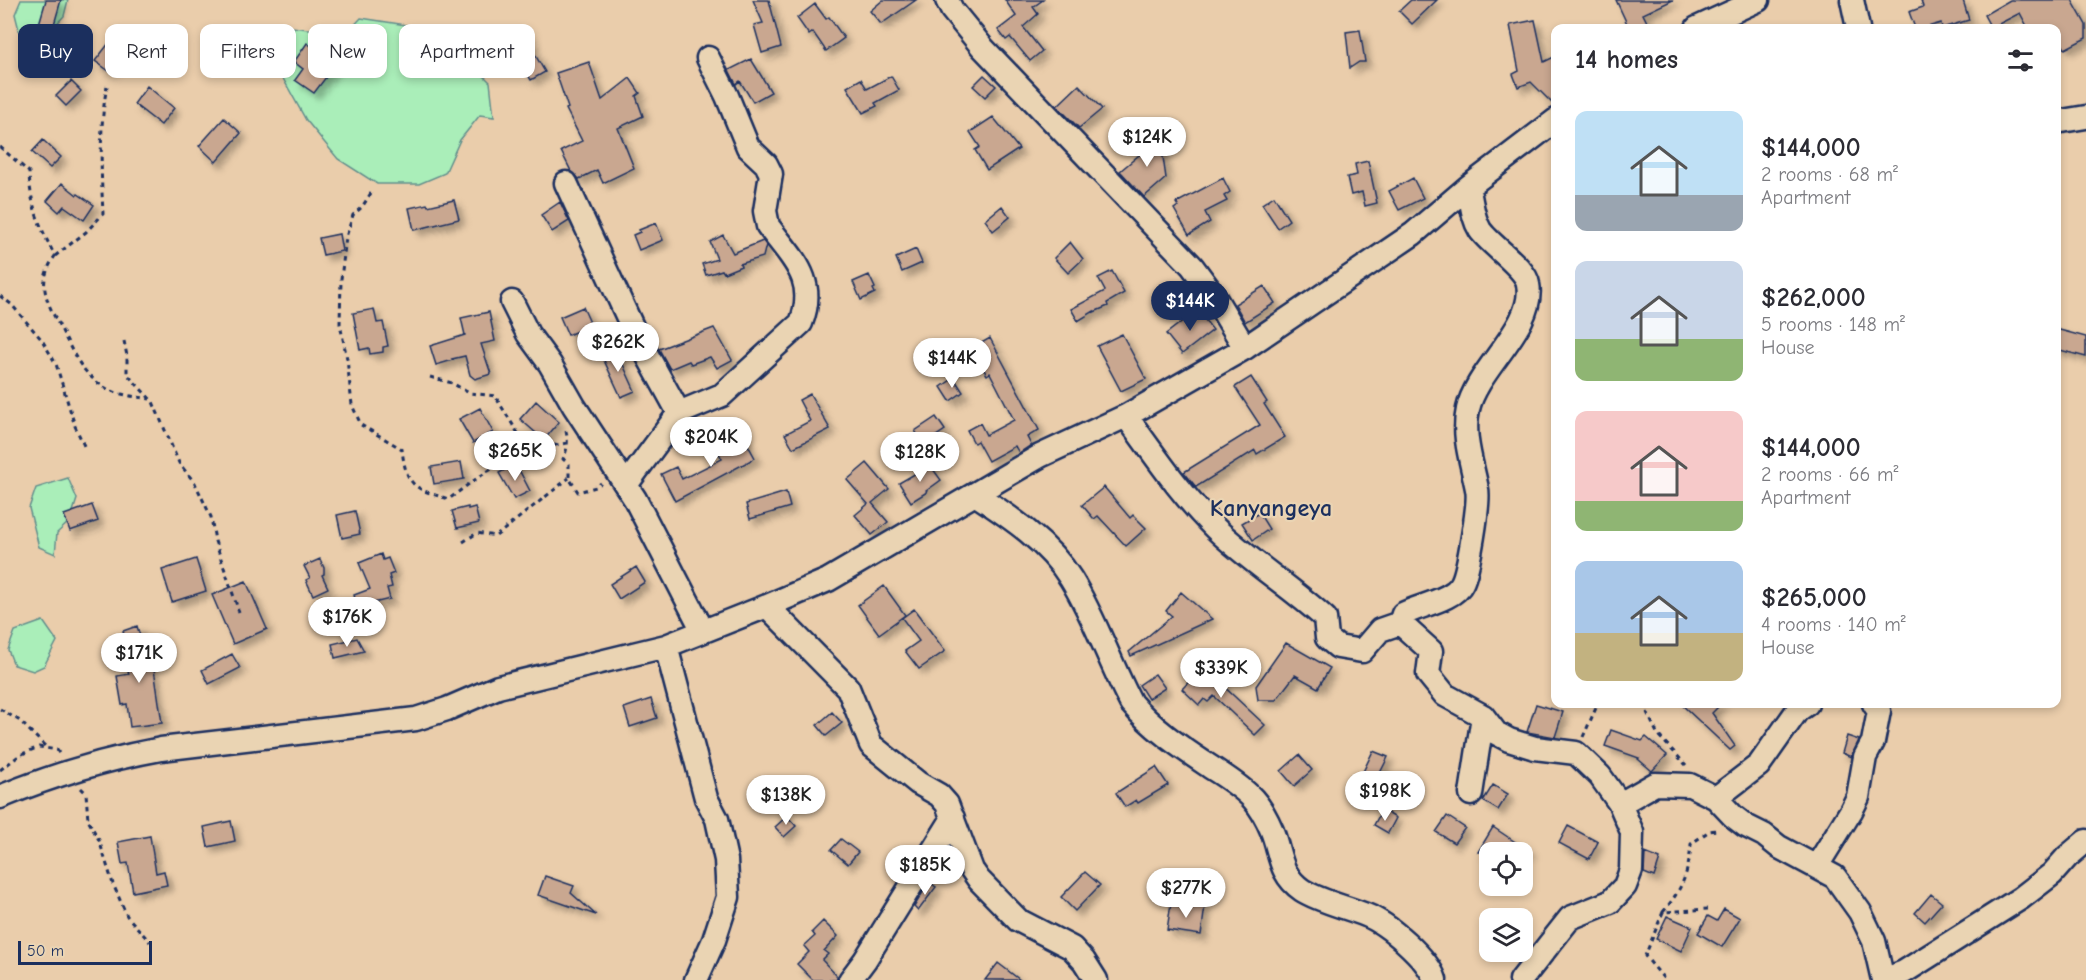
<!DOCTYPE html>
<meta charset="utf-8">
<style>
body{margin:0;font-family:"Comic Neue",sans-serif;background:#f7f7f7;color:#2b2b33;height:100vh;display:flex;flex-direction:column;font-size:22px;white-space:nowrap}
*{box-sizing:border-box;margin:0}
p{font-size:20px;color:#7c7c81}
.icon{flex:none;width:33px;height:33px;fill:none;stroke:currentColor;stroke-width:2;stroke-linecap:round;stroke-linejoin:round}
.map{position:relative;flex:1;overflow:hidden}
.sheet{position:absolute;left:1551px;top:24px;width:510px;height:684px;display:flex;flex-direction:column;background:#fff;border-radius:12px;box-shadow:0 3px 9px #0003}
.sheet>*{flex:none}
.guide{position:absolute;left:18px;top:24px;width:570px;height:54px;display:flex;gap:12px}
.fabs{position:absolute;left:1479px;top:842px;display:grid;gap:12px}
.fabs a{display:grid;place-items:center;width:54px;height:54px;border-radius:12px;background:#fff;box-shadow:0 3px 9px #0003;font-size:30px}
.scale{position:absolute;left:18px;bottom:15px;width:134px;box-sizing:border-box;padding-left:6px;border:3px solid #1b2f5e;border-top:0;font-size:16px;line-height:21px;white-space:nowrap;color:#1b2f5e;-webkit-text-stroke:4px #ead4b3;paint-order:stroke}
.price{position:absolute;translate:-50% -51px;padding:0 14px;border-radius:21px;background:#fff;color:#222;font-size:20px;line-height:39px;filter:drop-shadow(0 2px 3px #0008)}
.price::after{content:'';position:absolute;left:50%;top:36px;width:18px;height:14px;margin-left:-9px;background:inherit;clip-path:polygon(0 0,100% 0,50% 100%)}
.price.on{background:#1b2f5e;color:#fff}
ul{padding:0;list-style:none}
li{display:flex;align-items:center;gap:18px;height:150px;padding:0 24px}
li span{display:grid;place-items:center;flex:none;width:168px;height:120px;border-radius:12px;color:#555}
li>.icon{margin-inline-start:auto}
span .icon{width:72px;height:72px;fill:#fffc;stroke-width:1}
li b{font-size:26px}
h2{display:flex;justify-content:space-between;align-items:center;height:72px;padding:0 24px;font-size:26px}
.pill{padding:0 21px;border-radius:12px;background:#fff;box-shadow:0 3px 9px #0003;font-size:21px;line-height:54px}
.pill.on{background:#1b2f5e;color:#fff}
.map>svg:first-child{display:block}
.green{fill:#aaeeb9;stroke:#628e8c;stroke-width:1.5}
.building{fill:#c9a790;stroke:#1b2f5e;stroke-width:1.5;filter:url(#shadow)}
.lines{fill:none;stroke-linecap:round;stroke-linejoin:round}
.minor-casing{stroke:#1b2f5e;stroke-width:27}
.path{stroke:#1b2f5e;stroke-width:3;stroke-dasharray:4.5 4.5;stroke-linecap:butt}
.minor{stroke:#ead4b3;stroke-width:22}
.labels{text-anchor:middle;stroke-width:4.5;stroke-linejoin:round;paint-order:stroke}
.quarter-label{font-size:24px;font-weight:bold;fill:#1b2f5e;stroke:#ead4b3}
</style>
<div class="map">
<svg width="2086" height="980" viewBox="0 0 2086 980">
<defs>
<filter id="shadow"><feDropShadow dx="5.5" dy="5.5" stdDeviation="3" flood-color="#0004"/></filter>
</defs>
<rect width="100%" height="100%" fill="#eacdab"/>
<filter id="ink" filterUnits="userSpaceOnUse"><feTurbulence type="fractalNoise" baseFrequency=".0167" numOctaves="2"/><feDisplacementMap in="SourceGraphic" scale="12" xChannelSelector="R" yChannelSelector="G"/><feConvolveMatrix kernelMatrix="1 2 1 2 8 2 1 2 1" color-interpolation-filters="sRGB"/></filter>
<g filter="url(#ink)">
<!-- green -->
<path class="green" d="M21,0H68L64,16L47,34H20L15,14Z
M361,18L419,27L464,56L490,82L494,117L480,115L460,140L445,173L419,184H377L338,159L306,120L280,73L274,47L292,27L324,31L337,47L345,46L347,33Z
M68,478L77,499L70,521L57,533L55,554L39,547L29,508L36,488Z
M43,621L57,641L44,666L33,671L14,665L8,650L15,631Z"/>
<!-- building -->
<path class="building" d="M46,0H61L53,28L39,24Z
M753,0H769L781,47L762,53L754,25L763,23Z
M883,0H916L881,24L870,11Z
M1005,0H1043L1033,7L1038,14L1023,27L1042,51L1030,61L1010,37L1006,40L998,30L1016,16Z
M1411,0H1437L1412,24L1399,11Z
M1616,0H1673L1643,14L1650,28H1629Z
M1921,0H1963L1969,20L1942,28L1941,23L1924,28H1915L1909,12L1923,7Z
M2010,0H2072L2086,25V38L2065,49L2056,33V28H2028L2020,13L1991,28L1984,15Z
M815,4L826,19L829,17L844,38L826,51L813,32L809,35L797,18Z
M1535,20L1544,62L1556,56V107L1531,82L1518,87L1513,74L1519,71L1510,25Z
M526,30L533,44L530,46L545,72L531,80L515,53L507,58L500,45Z
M1360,30L1365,62H1359L1350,68L1346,32Z
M113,38L127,48L109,71L95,61Z
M307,43L336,64L314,93L295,80L303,69L294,62Z
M751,59L771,92L753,102L740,81L736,84L729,70Z
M589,62L602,100L630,78L640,93L636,96L643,116L618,128L634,168L603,183L597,170L579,179L571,171L561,151L582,141L566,109L568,108L556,73Z
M984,75L996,86L985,97L973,86Z
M891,76L899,90L875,103L877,106L863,113L847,87L861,79L867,89Z
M71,81L81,91L66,106L56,96Z
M1079,85L1102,109L1079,128L1057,106Z
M147,86L174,108L161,125L134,104Z
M993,117L1019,149L987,170L975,150L980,147L970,132Z
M224,118L241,133L216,162L199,146Z
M1160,137L1166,178L1144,197L1120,171L1145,150L1142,141Z
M43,140L61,157L50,168L32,152Z
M1368,161L1377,203L1365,206L1362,192L1351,195L1347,177L1357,175L1355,164Z
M1223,178L1230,192L1224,196L1227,201L1205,212L1210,222L1189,235L1174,209L1178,206L1176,203Z
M1413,178L1423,198L1399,210L1389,191Z
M62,183L77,195L78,194L94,205L84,220L64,206L59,212L47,201Z
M1274,196L1289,220L1278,228L1262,204Z
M454,200L459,219L414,230L409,208L427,204L428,206Z
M560,202L569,221L552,232L541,215Z
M1002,206L1010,217L993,231L985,220Z
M656,223L663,240L639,250L633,235L640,232L639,230Z
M339,234L342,251L323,255L319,238Z
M723,235L733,253L763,241L766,245L763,257L740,264L741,266L724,273L722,270L706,275L702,264L717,259L710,242Z
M1070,242L1083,259L1068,273L1054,258Z
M916,249L922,263L902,272L896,258Z
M1112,271L1124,293L1107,303L1108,306L1094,312V311L1078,321L1071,309L1105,291L1098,278Z
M869,275L875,288L873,289L875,293L861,300L853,282Z
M1264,286L1275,303L1245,322L1235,304Z
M583,307L591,325L568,335L560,317Z
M374,309L377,323L383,322L388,346L383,347V352L370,354L369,348L360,350L353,313Z
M1197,310L1213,330L1182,354L1166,334Z
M489,312L495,341L481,344L491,374L475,379L470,375L465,356L452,359L453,360L436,365L430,346L465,335L461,318Z
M714,328L732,360L717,368L710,357L691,364L689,361L670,369L659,349Z
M2056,329L2086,337V357L2056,349Z
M1122,334L1146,379L1121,391L1097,346Z
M990,338L1039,430L1027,437L1031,445L1019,453L1015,446L988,461L977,441L974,443L967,430L980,423L986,435L1014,420L990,373L987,375L971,349Z
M616,349L635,391L621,397L602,356Z
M1251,377L1267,402L1264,404L1285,437L1257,454L1255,450L1196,487L1184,472L1260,425L1235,387Z
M954,378L963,392L950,401L941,387Z
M810,394L830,429L793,448L785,434L810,421L799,400Z
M536,401L559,422L544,440L520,419Z
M480,408L493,432L473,443L459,419Z
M936,417L945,430L924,444L915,431Z
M734,434L736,438L742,434L755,458L675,501L661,474L676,467L682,479L722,459L716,448L723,444L721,441Z
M461,462L464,479L434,484L431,467Z
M867,463L889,489L872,503L888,522L872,535L855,515L868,504L847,480Z
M516,464L530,491L514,499L499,473Z
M930,465L941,480L926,491L927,492L911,502L899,483Z
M1104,487L1130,518L1133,515L1146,528L1126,546L1098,516L1094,519L1082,505Z
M786,492L790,507L750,519L746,504Z
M92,505L98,521L70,531L64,515Z
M468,507V509L475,507L479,523L457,528L452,511Z
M355,511L360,534L342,538L337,515Z
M1259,513L1269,529L1253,540L1242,523Z
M381,554L383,560L388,558L394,573L389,575L392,587L387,588L390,599L357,607L354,595L370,589L359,563Z
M196,559L206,591L172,602L162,570Z
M320,559L324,568V574L322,575L328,588L313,595L306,580L310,578L304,566Z
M636,567L645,582L619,599L610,584Z
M246,581L267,629L233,644L212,595Z
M884,586L905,615L879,634L858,605Z
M1181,592L1212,619L1131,656L1129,652L1172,616L1166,611Z
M914,609L945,651L919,669L905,651L919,641L902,618Z
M137,626L150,670L154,669L162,723L130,727L127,704L122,705L117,676L129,674L123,651L128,649L123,631Z
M357,638L364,651L335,658L332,644Z
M1286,643L1330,668L1318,688L1295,675L1276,700H1258L1256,686Z
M232,654L240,668L209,684L202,670Z
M1203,667L1265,725L1255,735L1214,696L1208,702L1204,699L1199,705L1182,689Z
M1155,674L1165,688L1148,699L1139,685Z
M651,699L657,718L630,727L624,708Z
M1536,704L1563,712L1555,737L1527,732Z
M1681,704H1721L1712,713L1735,746L1730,750Z
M832,712L842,723L826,736L817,725Z
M1611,730L1642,741L1646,737L1667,755L1652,771L1638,759L1639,758L1605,746Z
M1847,736L1859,740L1851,757L1842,753Z
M1373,751L1388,757L1376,781L1362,774Z
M1299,755L1312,770L1294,786L1281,771Z
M1156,767L1168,785L1138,803L1136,800L1125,807L1116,793Z
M1493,785L1508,794L1498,810L1483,801Z
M1382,810L1396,818L1388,833L1374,825Z
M787,816L796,826L784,837L775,827Z
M1447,816L1465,828L1454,843L1436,832Z
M231,821L235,841L208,847L204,827Z
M1568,826L1598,842L1589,859L1559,843Z
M1493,827L1530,852H1478Z
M150,836L156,873L164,871L167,885L133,892L128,863L122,864L118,842Z
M841,839L858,852L848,864L831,850Z
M1645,853L1660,859L1654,877L1644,873Z
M1085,872L1100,885L1075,911L1061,897Z
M545,876L574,886L571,893L596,915L538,895Z
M929,882L936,887L918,911L914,907Z
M1931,894L1942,903L1925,922L1915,913Z
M1171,903L1205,906L1201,935L1167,930Z
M1724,909L1740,918L1722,947L1698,933L1708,916L1717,921Z
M1667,916L1692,927L1681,951L1656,939Z
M823,921L838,936L824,951L828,954L822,960L837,976V980H813L797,964L809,952L804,946L815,936L812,932Z
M998,963L1020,980H985Z"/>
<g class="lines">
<!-- minor casing -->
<g class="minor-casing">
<path id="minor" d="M947,0L952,10L983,48L1192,266L1212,293L1245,348
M1852,0L1858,28
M1697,28L1758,0
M2056,122L2086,117
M566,183L635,333L679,413
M1468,187C1472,201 1472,217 1480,230C1490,245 1526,268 1528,284C1536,326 1477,368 1468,409C1462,436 1472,463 1477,489C1480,502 1468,572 1462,583C1454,600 1420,605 1403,614L1400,623L1431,651L1428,674L1445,695L1483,716L1471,794
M512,302L528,334L550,364L574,406L635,499L703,631
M1126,416C1154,454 1181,495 1215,528C1249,561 1290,586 1325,618L1327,638L1338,647L1362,651L1380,630L1400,623
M626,485L679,413L722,395L801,323C818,279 792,259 768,226L765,211L771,174L766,164L748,147L727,96L708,58
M975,494C1010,517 1049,543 1071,579C1095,618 1110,663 1131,703C1152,728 1179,746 1206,764C1222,775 1239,784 1253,799C1261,808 1267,819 1272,831C1281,854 1279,874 1302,890C1319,901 1346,907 1366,915C1387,923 1428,958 1435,980
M767,606L848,688L871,745L918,783L939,795L947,804L972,870L979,880L1018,920L1072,948L1084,961L1096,980
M666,646L706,798L717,819L726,860L728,897L714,940L696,980
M1483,716L1496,733L1509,740L1535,748L1576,753L1600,776L1620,804L1632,832L1631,870L1625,886L1610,902L1570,918L1521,980
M0,797C51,776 106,759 161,749L416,719L447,709L498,687L666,646L767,606L828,580L1009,474L1040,456L1126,416L1245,348L1413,234L1468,187L1556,120
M1716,798L1759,765L1797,711L1807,704
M1620,804L1655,784L1690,785L1716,798L1733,816L1746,826L1764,835L1779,847L1835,877L1860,912L1874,941L1883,980
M1817,866L1851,811L1858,797L1865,757L1873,742L1879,711L1874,704
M850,980L865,960L953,818
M1883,980L1904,972L2021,898L2052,874L2067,857L2086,841"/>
</g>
<!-- path -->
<path class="path" d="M0,147L29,172C30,205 40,227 55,256C48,266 43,278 45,290C47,304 55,317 61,329C72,350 80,371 101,385C114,395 133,396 150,399
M371,193L362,207L353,215L346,237L341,279L340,324L347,359L352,405L361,425L402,449C406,487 415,489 449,499C474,480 500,460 531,451C543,447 556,445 568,443
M55,256L86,232L103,214C101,172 99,127 107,86
M0,296L11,304L42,340L56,364L75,426L85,448
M124,341L127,356V374L153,402L179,463L195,483L211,517L215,541L239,612
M430,377L452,383L469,393L495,396L529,451
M566,431C568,441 568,449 563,459L569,464V478L578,492L596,487L601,483
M463,542L477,533L496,536L569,478
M1643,704L1658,735L1686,765
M0,709L20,721L46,747
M1583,737L1596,708V704
M0,770L20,755L39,747L57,750L60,755
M81,788L86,793L88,820L99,840L113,884L127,916L150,942
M1708,909L1663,912C1682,889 1689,873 1691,844L1709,831L1717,830
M1663,912L1645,956L1665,980"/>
<!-- minor -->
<use href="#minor" class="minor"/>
</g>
</g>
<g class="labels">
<!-- quarter labels -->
<g class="quarter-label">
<text x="1271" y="516">Kanyangeya</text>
</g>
</g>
</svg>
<div class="fabs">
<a><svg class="icon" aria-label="locate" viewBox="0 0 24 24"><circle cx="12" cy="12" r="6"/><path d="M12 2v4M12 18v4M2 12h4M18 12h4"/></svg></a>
<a><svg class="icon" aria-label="layers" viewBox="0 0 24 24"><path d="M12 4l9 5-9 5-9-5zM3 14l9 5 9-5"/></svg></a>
</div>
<div class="scale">50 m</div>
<b class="price" style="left:1147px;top:168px">$124K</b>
<b class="price on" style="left:1190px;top:332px">$144K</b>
<b class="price" style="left:618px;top:373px">$262K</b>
<b class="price" style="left:952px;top:389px">$144K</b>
<b class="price" style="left:711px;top:468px">$204K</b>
<b class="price" style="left:515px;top:482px">$265K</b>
<b class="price" style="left:920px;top:483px">$128K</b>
<b class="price" style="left:347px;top:648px">$176K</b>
<b class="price" style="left:139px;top:684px">$171K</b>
<b class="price" style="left:1221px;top:699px">$339K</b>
<b class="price" style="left:1385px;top:822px">$198K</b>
<b class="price" style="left:786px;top:826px">$138K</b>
<b class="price" style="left:925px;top:896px">$185K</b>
<b class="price" style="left:1186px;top:919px">$277K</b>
<div class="guide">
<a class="pill on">Buy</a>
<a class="pill">Rent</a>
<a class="pill">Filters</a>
<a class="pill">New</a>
<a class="pill">Apartment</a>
</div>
<section class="sheet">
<h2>14 homes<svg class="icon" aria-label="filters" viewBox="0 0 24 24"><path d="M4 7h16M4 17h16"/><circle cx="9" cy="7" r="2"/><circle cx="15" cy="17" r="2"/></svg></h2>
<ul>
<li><span style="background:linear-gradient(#bfe0f5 70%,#9aa5b1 0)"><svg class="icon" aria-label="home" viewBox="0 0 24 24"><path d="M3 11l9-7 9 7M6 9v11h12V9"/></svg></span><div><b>$144,000</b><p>2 rooms · 68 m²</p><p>Apartment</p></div></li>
<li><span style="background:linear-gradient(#c9d6e8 65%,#8fb573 0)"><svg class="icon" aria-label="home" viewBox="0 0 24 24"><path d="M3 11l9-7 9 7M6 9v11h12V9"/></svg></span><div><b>$262,000</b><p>5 rooms · 148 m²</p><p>House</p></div></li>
<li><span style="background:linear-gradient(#f6c9c9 75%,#8fb573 0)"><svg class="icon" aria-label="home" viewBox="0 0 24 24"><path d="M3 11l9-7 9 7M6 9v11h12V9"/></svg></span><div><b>$144,000</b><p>2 rooms · 66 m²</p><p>Apartment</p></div></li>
<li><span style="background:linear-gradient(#a9c7e8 60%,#c2b280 0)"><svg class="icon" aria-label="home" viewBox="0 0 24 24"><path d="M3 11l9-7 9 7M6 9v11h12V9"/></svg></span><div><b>$265,000</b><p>4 rooms · 140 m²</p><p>House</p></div></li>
</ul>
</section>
</div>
